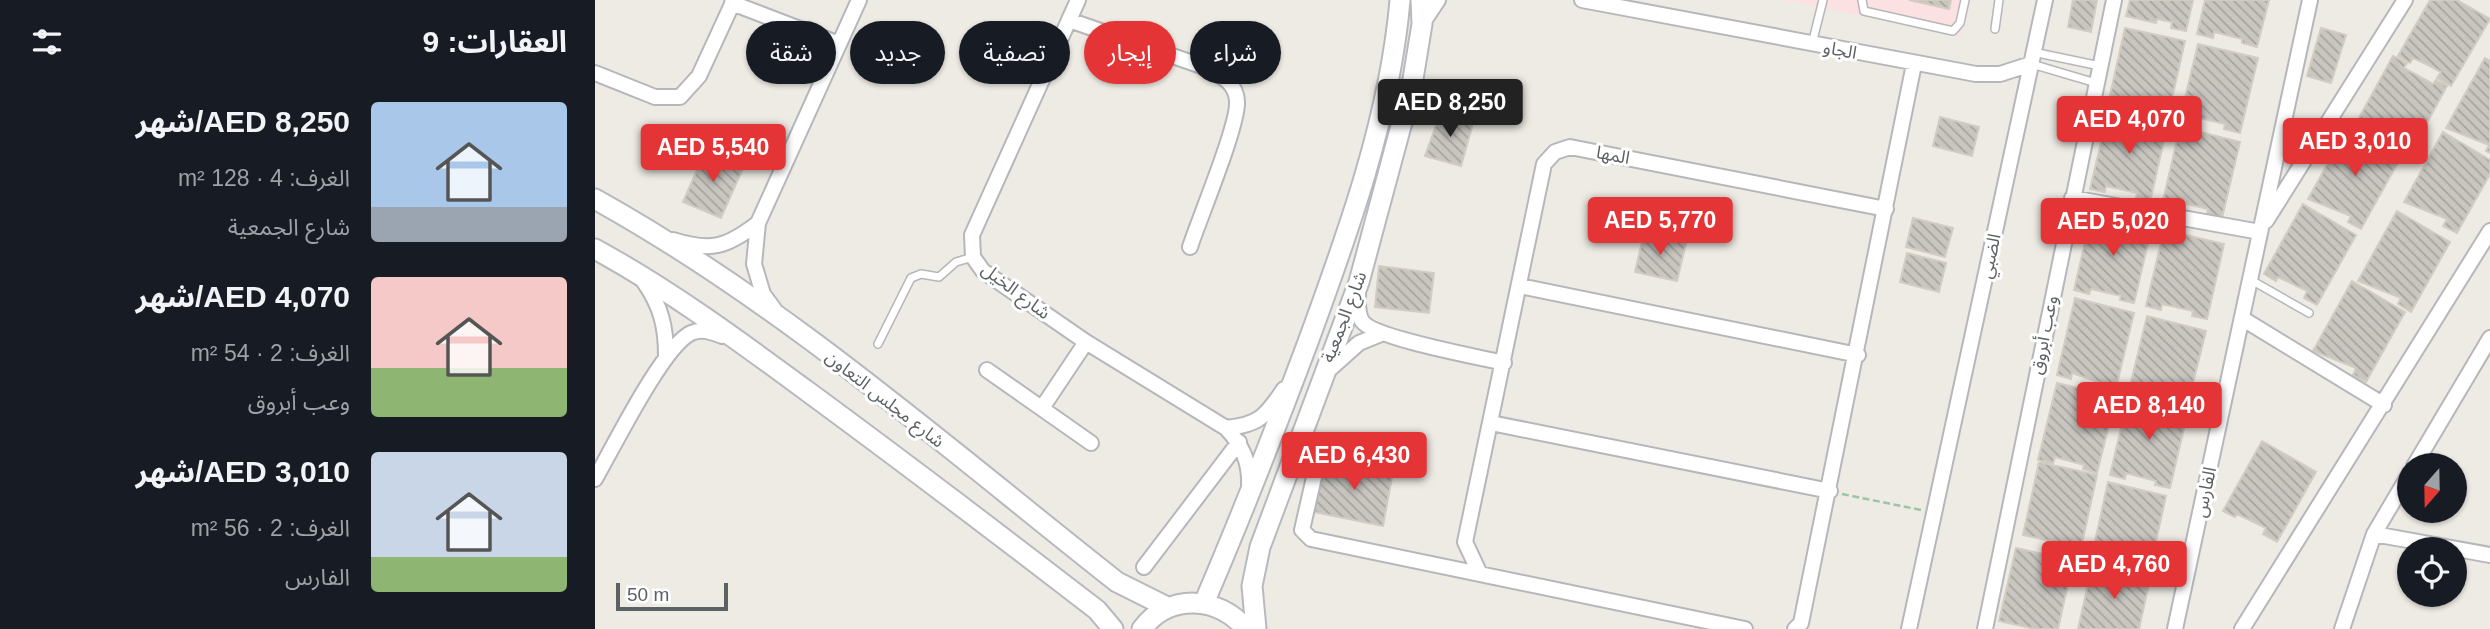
<!DOCTYPE html>
<html lang="ar">
<meta charset="utf-8">
<style>
body{margin:0;font-family:Helvetica,"Noto Sans Arabic",sans-serif;background:#242831;color:#f1f3f6;direction:rtl;height:100vh;display:flex;flex-direction:column;font-size:26px;white-space:nowrap}
*{box-sizing:border-box;margin:0}
p{font-size:23px;color:#9ea1a6}
.icon{flex:none;width:38px;height:38px;fill:none;stroke:currentColor;stroke-width:2;stroke-linecap:round;stroke-linejoin:round}
.map{position:relative;flex:1;overflow:hidden;direction:ltr}
.side{display:flex;flex-direction:column;background:#171b24;width:595px}
.side>*{flex:none}
.banner{position:absolute;left:21px;top:21px;width:665px;height:63px;direction:rtl;display:flex;gap:14px}
.needle{width:46px;rotate:200deg}
.buttons{position:absolute;left:1802px;top:453px;display:grid;gap:14px}
.buttons a{display:grid;place-items:center;width:70px;height:70px;border-radius:50%;background:#171b24;box-shadow:0 2px 5px #0004;font-size:35px}
.scale{position:absolute;left:21px;bottom:18px;width:112px;box-sizing:border-box;padding-left:7px;border:4px solid #5c6164;border-top:0;font-size:19px;line-height:24px;white-space:nowrap;color:#5c6164;-webkit-text-stroke:5px #fff;paint-order:stroke}
.price{position:absolute;translate:-50% -60px;padding:0 16px;border-radius:7px;background:#e53435;color:#fff;font-size:23px;line-height:46px;filter:drop-shadow(0 2px 4px #0008)}
.price::after{content:'';position:absolute;left:50%;top:42px;width:21px;height:16px;margin-left:-10px;background:inherit;clip-path:polygon(0 0,100% 0,50% 100%)}
.price.active{background:#222;color:#fff}
ul{padding:0;list-style:none}
li{display:flex;align-items:center;gap:21px;height:175px;padding:0 28px}
li span{display:grid;place-items:center;flex:none;width:196px;height:140px;border-radius:7px;color:#555}
li>.icon{margin-inline-start:auto}
span .icon{width:84px;height:84px;fill:#fffc;stroke-width:1}
li b{font-size:30px}
h2{display:flex;justify-content:space-between;align-items:center;height:84px;padding:0 28px;font-size:30px}
.chip{padding:0 24px;border-radius:32px;background:#171b24;box-shadow:0 2px 5px #0004;font-size:24px;line-height:63px}
.chip.active{background:#e53435;color:#fff}
main{display:flex;flex:1;min-height:0}
.map>svg:first-child{display:block}
.medical{fill:#fbe1e1}
.building{fill:url(#building-back-hatch);stroke:#d3ccc3;stroke-width:2}
.lines{fill:none;stroke-linecap:round;stroke-linejoin:round}
.lane-casing{stroke:#b5b7bb;stroke-width:10}
.street-casing{stroke:#b5b7bb;stroke-width:18}
.secondary-casing{stroke:#b6b9be;stroke-width:23}
.path{stroke:#9bc6a3;stroke-width:2.5;stroke-dasharray:7 3.5;stroke-linecap:butt}
.lane{stroke:#fff;stroke-width:7}
.street{stroke:#fff;stroke-width:14}
.secondary{stroke:#fff;stroke-width:19}
.labels{text-anchor:middle;stroke-width:6;stroke-linejoin:round;paint-order:stroke}
.street-label{font-size:18px;fill:#5c6164;stroke:#fff}
</style>
<main>
<div class="map">
<svg width="1895" height="629" viewBox="0 0 1895 629">
<defs>
<pattern id="building-back-hatch" width="6" height="6" patternUnits="userSpaceOnUse" patternTransform="scale(1.75)"><rect width="6" height="6" fill="#c9c6c0"/><path d="M-1 5l2 2M0 0l6 6M5-1l2 2" fill="none" stroke="#a6a4a0"/></pattern>
</defs>
<rect width="100%" height="100%" fill="#eeebe4"/>
<!-- medical -->
<path class="medical" d="M1189,0H1374L1366,37Z"/>
<!-- building -->
<path class="building" d="M1314,0H1356L1354,9Z
M1478,0H1502L1496,32L1473,27Z
M1535,0H1598L1591,31L1576,28L1577,22L1562,19L1561,23L1531,16Z
M1610,0H1674L1662,47L1647,43V39L1619,32L1618,38L1602,34Z
M1835,0H1862L1895,19L1856,86L1842,78L1846,72L1833,65L1818,58L1815,63L1803,56Z
M1530,28L1590,41L1573,116L1558,113L1559,108L1529,101L1527,107L1513,104Z
M1726,28L1751,35L1736,83L1712,76Z
M1603,44L1663,58L1645,133L1629,129L1630,124L1600,117L1599,122L1585,119Z
M1798,56L1812,63L1809,68L1838,84L1841,80L1852,86L1814,156L1800,148L1803,142L1773,127L1771,131L1760,125Z
M1890,58L1895,61V153L1891,151L1894,145L1851,128Z
M846,111L879,120L866,166L830,156Z
M1513,113L1572,127L1555,202L1541,198L1542,193L1511,186L1510,192L1495,189Z
M1345,117L1384,127L1377,156L1338,146Z
M1585,127L1645,142L1627,218L1612,214L1613,209L1583,202L1581,208L1567,205Z
M1752,129L1805,159L1766,229L1753,222L1756,216L1713,199Z
M1848,132L1895,160V174L1862,233L1848,226L1852,219L1809,202Z
M111,149L149,166L126,218L88,202Z
M1708,204L1761,235L1722,305L1709,298L1712,291L1683,277L1681,281L1669,274Z
M1802,211L1855,242L1816,312L1803,304L1806,298L1763,281Z
M1496,216L1541,227L1542,222L1557,226L1539,303L1525,300L1526,296L1496,289L1494,294L1479,290Z
M1318,218L1358,228L1350,257L1311,247Z
M1569,230L1629,244L1612,319L1597,316L1598,311L1567,304L1566,310L1551,306Z
M1049,233L1091,243L1082,281L1040,272Z
M1312,253L1351,263L1344,292L1305,282Z
M784,266L839,273L834,313L780,307Z
M1757,281L1810,312L1771,382L1758,375L1761,368L1718,351Z
M1480,298L1539,313L1521,388L1477,373L1476,379L1462,375Z
M1552,316L1611,331L1593,403L1578,400L1580,396L1550,388L1549,394L1534,390Z
M1462,383L1521,397L1502,473L1488,469L1489,465L1460,457L1458,464L1443,460Z
M1533,398L1562,409L1563,403L1593,411L1575,488L1560,485L1561,481L1531,473L1530,479L1515,475Z
M1667,441L1721,472L1682,542L1668,534L1671,528L1642,514L1640,517L1628,511Z
M729,459L798,472L788,526L719,512Z
M1444,462L1502,475L1486,548L1428,535Z
M1513,482L1571,496L1555,568L1497,555Z
M1421,548L1478,561L1463,629H1440L1404,621Z
M1497,566L1555,579L1544,629H1483Z"/>
<g class="lines">
<!-- lane casing -->
<g class="lane-casing">
<path id="lane" d="M1267,0L1269,11L1358,31L1365,23L1370,0
M1400,29L1404,0
M1217,44L1228,0
M1438,52L1505,66
M1437,64L1501,83
M1656,280L1714,313
M283,344L316,278L326,274L344,277L361,262L378,257"/>
</g>
<!-- street casing -->
<g class="street-casing">
<path id="street" d="M483,0L377,235L378,257L388,271L491,342L631,428C647,445 655,462 654,485
M987,0L1381,74H1405L1436,64
M137,3L244,44
M474,20L615,69C628,77 641,84 642,101C644,124 604,219 595,247
M827,24L843,0
M0,73L60,97H85L104,76L139,0
M1477,198L1665,232
M1671,221L1810,0
M78,240C116,252 132,247 163,223
M49,282C66,306 71,327 71,356
M925,286L1263,355
M763,294C763,303 762,313 767,321C778,338 884,357 909,363
M179,309L168,294L159,264L163,223L264,0
M1648,319L1789,405
M736,368L764,343L786,334
M392,370L496,443
M447,408L491,342
M896,423L1235,491
M631,428C664,425 671,416 689,389
M725,451L707,530L716,539L1150,629
M1819,466L1895,338
M0,479C18,448 68,346 96,333C107,328 116,332 127,336
M1779,534L1895,555
M549,567L644,442
M885,574L870,542L949,164L960,152L975,147L1291,209
M1200,629L1206,623L1319,64
M1314,629L1450,0
M1390,629L1519,0
M1580,629L1715,0
M1647,629L1895,231
M1747,629L1779,534L1815,473"/>
</g>
<!-- secondary casing -->
<g class="secondary-casing">
<path id="secondary" d="M0,199C189,304 353,449 522,582L572,607
M0,249C75,290 144,341 212,391C310,463 406,536 502,610L518,629
M609,603C646,517 680,430 713,342C753,233 795,117 805,0
M547,629C574,593 624,596 651,629
M661,629L657,586L665,547L764,282L817,85L827,24L826,0"/>
</g>
<!-- path -->
<path class="path" d="M1247,494L1326,510"/>
<!-- lane -->
<use href="#lane" class="lane"/>
<!-- street -->
<use href="#street" class="street"/>
<!-- secondary -->
<use href="#secondary" class="secondary"/>
</g>
<g class="labels">
<!-- street labels -->
<g class="street-label">
<text transform="translate(1245 50) rotate(11)" y="6">الجاو</text>
<text transform="translate(1018 155) rotate(11)" y="6">المها</text>
<text transform="translate(1395 256) rotate(-78)" y="6">الضبي</text>
<text transform="translate(421 291) rotate(37)" y="6">شارع الخيل</text>
<text transform="translate(749 317) rotate(-69)" y="6">شارع الجمعية</text>
<text transform="translate(1449 335) rotate(-79)" y="6">وعب أبروق</text>
<text transform="translate(290 399) rotate(38)" y="6">شارع مجلس التعاون</text>
<text transform="translate(1610 492) rotate(-78)" y="6">الفارس</text>
</g>
</g>
</svg>
<div class="buttons">
<a><svg class="needle" viewBox="-14 -14 28 28"><path d="M0-13l5 13h-10z" fill="#e53935"/><path d="M0 13l5-13h-10z" fill="#9ea1a6"/></svg></a>
<a><svg class="icon" aria-label="locate" viewBox="0 0 24 24"><circle cx="12" cy="12" r="6"/><path d="M12 2v4M12 18v4M2 12h4M18 12h4"/></svg></a>
</div>
<div class="scale">50 m</div>
<b class="price active" style="left:855px;top:139px">AED 8,250</b>
<b class="price" style="left:1534px;top:156px">AED 4,070</b>
<b class="price" style="left:1760px;top:178px">AED 3,010</b>
<b class="price" style="left:118px;top:184px">AED 5,540</b>
<b class="price" style="left:1065px;top:257px">AED 5,770</b>
<b class="price" style="left:1518px;top:258px">AED 5,020</b>
<b class="price" style="left:1554px;top:442px">AED 8,140</b>
<b class="price" style="left:759px;top:492px">AED 6,430</b>
<b class="price" style="left:1519px;top:601px">AED 4,760</b>
<div class="banner">
<a class="chip">شراء</a>
<a class="chip active">إيجار</a>
<a class="chip">تصفية</a>
<a class="chip">جديد</a>
<a class="chip">شقة</a>
</div>
</div>
<section class="side">
<h2>العقارات: 9<svg class="icon" aria-label="filters" viewBox="0 0 24 24"><path d="M4 7h16M4 17h16"/><circle cx="9" cy="7" r="2"/><circle cx="15" cy="17" r="2"/></svg></h2>
<ul>
<li><span style="background:linear-gradient(#a9c7e8 75%,#9aa5b1 0)"><svg class="icon" aria-label="home" viewBox="0 0 24 24"><path d="M3 11l9-7 9 7M6 9v11h12V9"/></svg></span><div><b>AED 8,250/شهر</b><p>الغرف: 4 · 128 m²</p><p>شارع الجمعية</p></div></li>
<li><span style="background:linear-gradient(#f6c9c9 65%,#8fb573 0)"><svg class="icon" aria-label="home" viewBox="0 0 24 24"><path d="M3 11l9-7 9 7M6 9v11h12V9"/></svg></span><div><b>AED 4,070/شهر</b><p>الغرف: 2 · 54 m²</p><p>وعب أبروق</p></div></li>
<li><span style="background:linear-gradient(#c9d6e8 75%,#8fb573 0)"><svg class="icon" aria-label="home" viewBox="0 0 24 24"><path d="M3 11l9-7 9 7M6 9v11h12V9"/></svg></span><div><b>AED 3,010/شهر</b><p>الغرف: 2 · 56 m²</p><p>الفارس</p></div></li>
</ul>
</section>
</main>
